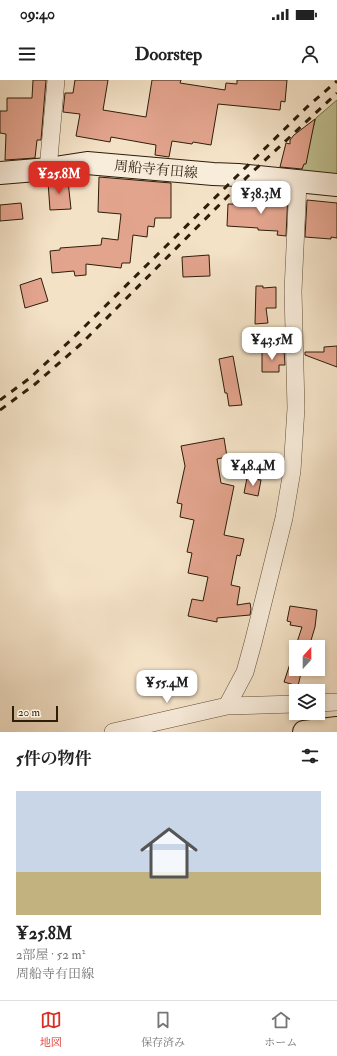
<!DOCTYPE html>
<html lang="ja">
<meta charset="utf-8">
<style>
body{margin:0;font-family:"IM FELL Double Pica","Noto Serif JP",serif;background:#f2f2f2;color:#222;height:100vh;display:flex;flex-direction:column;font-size:15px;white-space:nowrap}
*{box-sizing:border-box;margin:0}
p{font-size:13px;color:#767676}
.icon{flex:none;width:22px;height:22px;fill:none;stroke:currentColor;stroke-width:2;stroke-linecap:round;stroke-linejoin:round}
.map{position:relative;height:652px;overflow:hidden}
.sheet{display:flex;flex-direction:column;background:#fff;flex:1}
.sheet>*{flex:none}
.needle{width:26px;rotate:21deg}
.buttons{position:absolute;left:289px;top:560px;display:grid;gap:8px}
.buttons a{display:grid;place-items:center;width:36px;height:36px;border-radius:0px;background:#fff;box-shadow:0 2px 6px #0003;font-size:20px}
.scale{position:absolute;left:12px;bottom:10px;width:46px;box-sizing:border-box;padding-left:4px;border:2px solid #2d1e09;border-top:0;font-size:11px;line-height:14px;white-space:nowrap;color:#2d1e09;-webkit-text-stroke:3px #f8ecdb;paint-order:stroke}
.price{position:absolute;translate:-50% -34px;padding:0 9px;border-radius:8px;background:#fff;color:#222;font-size:13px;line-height:26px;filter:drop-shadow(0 1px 2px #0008)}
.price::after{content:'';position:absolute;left:50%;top:24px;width:12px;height:9px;margin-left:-6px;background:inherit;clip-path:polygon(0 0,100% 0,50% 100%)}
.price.on{background:#d93025;color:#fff}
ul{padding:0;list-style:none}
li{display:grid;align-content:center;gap:8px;height:212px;padding:0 16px}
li+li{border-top:1px solid #e0e0e0}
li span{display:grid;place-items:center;height:124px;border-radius:0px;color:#555}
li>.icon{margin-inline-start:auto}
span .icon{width:72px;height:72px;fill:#fffc;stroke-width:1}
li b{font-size:17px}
h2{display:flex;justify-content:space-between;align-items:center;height:48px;padding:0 16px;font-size:17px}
.status{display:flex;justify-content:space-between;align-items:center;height:28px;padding:0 20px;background:#fff;direction:ltr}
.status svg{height:11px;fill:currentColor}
header{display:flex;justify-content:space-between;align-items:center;height:52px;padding:0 16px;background:#fff;font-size:18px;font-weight:800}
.tab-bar{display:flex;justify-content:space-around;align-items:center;height:56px;border-top:1px solid #e0e0e0;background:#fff;font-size:11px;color:#767676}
.tab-bar a{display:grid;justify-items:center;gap:2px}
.tab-bar .on{color:#d93025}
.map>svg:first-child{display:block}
.green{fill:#c0c292;stroke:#76704e}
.building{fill:#e3a48e;stroke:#2d1e09}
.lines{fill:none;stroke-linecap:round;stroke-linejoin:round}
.street-casing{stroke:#5f4f38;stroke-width:18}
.secondary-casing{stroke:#2d1e09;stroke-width:24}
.highway-casing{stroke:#2d1e09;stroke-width:24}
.street{stroke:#f8ecdb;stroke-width:17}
.secondary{stroke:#f8ecdb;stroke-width:22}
.highway{stroke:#f4e2c7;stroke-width:22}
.rail{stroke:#2d1e09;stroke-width:3;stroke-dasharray:7 7;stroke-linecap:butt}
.labels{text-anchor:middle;stroke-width:3.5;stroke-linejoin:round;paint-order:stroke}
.street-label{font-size:14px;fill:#2d1e09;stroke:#f8ecdb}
</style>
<div class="status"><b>09:40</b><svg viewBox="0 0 49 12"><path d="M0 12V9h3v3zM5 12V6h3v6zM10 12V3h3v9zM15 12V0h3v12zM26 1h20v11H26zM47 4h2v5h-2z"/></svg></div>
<header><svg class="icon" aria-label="menu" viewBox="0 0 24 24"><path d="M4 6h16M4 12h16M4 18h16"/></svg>Doorstep<svg class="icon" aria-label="person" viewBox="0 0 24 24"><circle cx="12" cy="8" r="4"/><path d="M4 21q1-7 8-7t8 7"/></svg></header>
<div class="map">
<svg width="337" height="652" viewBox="0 0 337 652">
<rect width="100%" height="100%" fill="#f4e2c7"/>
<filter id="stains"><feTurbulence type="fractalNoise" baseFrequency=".005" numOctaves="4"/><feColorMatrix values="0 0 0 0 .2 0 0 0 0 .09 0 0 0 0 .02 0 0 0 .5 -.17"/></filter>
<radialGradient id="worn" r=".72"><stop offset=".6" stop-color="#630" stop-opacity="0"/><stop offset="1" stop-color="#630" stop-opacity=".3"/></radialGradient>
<!-- green -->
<path class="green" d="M337,20V105L298,102L316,38Z"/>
<!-- building -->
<path class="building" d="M33,0H46L41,60H37L35,78L5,80L6,54L0,53V31H7V18H32Z
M75,0H108L103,30L146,37L152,0H181L180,3L225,10L226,3L237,4V0H287L285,22L281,21L280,30L218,24L211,65L193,62L192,64L172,61L169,77L155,75L156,65L111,57L110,62L76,56L80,34L63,32L65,13H73Z
M315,39L306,84H304L302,89L280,87L286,63L290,64V60L294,55Z
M99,97L171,103V138H155L154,147L148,146L147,157L133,155L130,183H122L121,188L86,184V195L75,196L74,191L52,193L50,171L60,170V168L101,165L102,158L118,160L121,134L98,132Z
M64,99V101H68L71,129L50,130L48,102Z
M273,111L288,113L286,156L277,155L278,151L258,150V148L227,146L228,124L272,125Z
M307,120L337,123V158L331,157V159L305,157Z
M21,123L23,139L0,141V125Z
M209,175L210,196L183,197L182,177Z
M41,198L48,221L25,228L20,205Z
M256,206H263V208L276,207V228H266L268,243L255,244Z
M337,266V287L305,275V272H324V267Z
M262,271H284L285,285H279V292H262Z
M233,276L242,325L229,326L227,313H225L219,279Z
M224,358L227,377L217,379L221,403L234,406L224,455L244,459L240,476L237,475L231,505L240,507L237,525L250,523L251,529L250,535L217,538V542L188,536L192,519L203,521L208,497L188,493L192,473L187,472L194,440L180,437L182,424L177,423L185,386L181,366Z
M247,398L261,400L258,416L244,413Z
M290,526L317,530L315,547L309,567H296V589H302L298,606L284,602L302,547L290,545L291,542L287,541Z"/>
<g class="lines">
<!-- street casing -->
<g class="street-casing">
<path id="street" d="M48,89L56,0
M318,623L337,622
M227,626L245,592L253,563L284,438L292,391L296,328L293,211L298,102
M113,652L227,626L296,624"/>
</g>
<!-- secondary casing -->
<g class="secondary-casing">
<path id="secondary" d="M0,93L48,89L87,83L213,94L238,95L337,105"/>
</g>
<!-- highway casing -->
<g class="highway-casing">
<path id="highway" d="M304,652L337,648"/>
</g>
<!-- street -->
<use href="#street" class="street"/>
<!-- secondary -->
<use href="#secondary" class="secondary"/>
<!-- highway -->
<use href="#highway" class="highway"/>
<!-- rail -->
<path class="rail" d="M0,320L30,298L74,257L238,95L307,27L337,1
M0,330L34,305L81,264L247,97L337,13"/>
</g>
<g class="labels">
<!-- street labels -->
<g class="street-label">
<text transform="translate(156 89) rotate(5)" y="5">周船寺有田線</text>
</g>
</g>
<rect width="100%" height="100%" filter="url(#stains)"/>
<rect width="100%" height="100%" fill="url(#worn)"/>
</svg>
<div class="buttons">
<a><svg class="needle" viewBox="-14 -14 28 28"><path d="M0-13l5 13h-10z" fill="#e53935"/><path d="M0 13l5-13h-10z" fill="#767676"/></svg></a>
<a><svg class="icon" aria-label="layers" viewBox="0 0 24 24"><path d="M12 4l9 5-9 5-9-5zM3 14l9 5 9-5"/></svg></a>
</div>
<div class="scale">20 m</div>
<b class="price on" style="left:59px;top:115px">¥25.8M</b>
<b class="price" style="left:261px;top:135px">¥38.3M</b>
<b class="price" style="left:272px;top:281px">¥43.5M</b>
<b class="price" style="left:253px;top:407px">¥48.4M</b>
<b class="price" style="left:167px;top:624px">¥55.4M</b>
</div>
<section class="sheet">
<h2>5件の物件<svg class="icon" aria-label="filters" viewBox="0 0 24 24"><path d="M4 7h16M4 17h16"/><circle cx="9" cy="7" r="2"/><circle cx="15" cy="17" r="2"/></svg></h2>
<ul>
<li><span style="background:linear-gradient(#c9d6e8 65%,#c2b280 0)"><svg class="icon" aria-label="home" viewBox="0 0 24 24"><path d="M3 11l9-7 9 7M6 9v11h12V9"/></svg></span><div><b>¥25.8M</b><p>2部屋 · 52 m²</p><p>周船寺有田線</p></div></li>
</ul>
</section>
<nav class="tab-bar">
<a class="on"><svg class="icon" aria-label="map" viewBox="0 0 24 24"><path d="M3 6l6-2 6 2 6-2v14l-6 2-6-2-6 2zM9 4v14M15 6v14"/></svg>地図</a>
<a><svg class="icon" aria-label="saved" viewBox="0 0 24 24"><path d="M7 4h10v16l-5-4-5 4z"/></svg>保存済み</a>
<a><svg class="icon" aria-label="home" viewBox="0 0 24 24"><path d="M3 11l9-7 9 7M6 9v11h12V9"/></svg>ホーム</a>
</nav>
